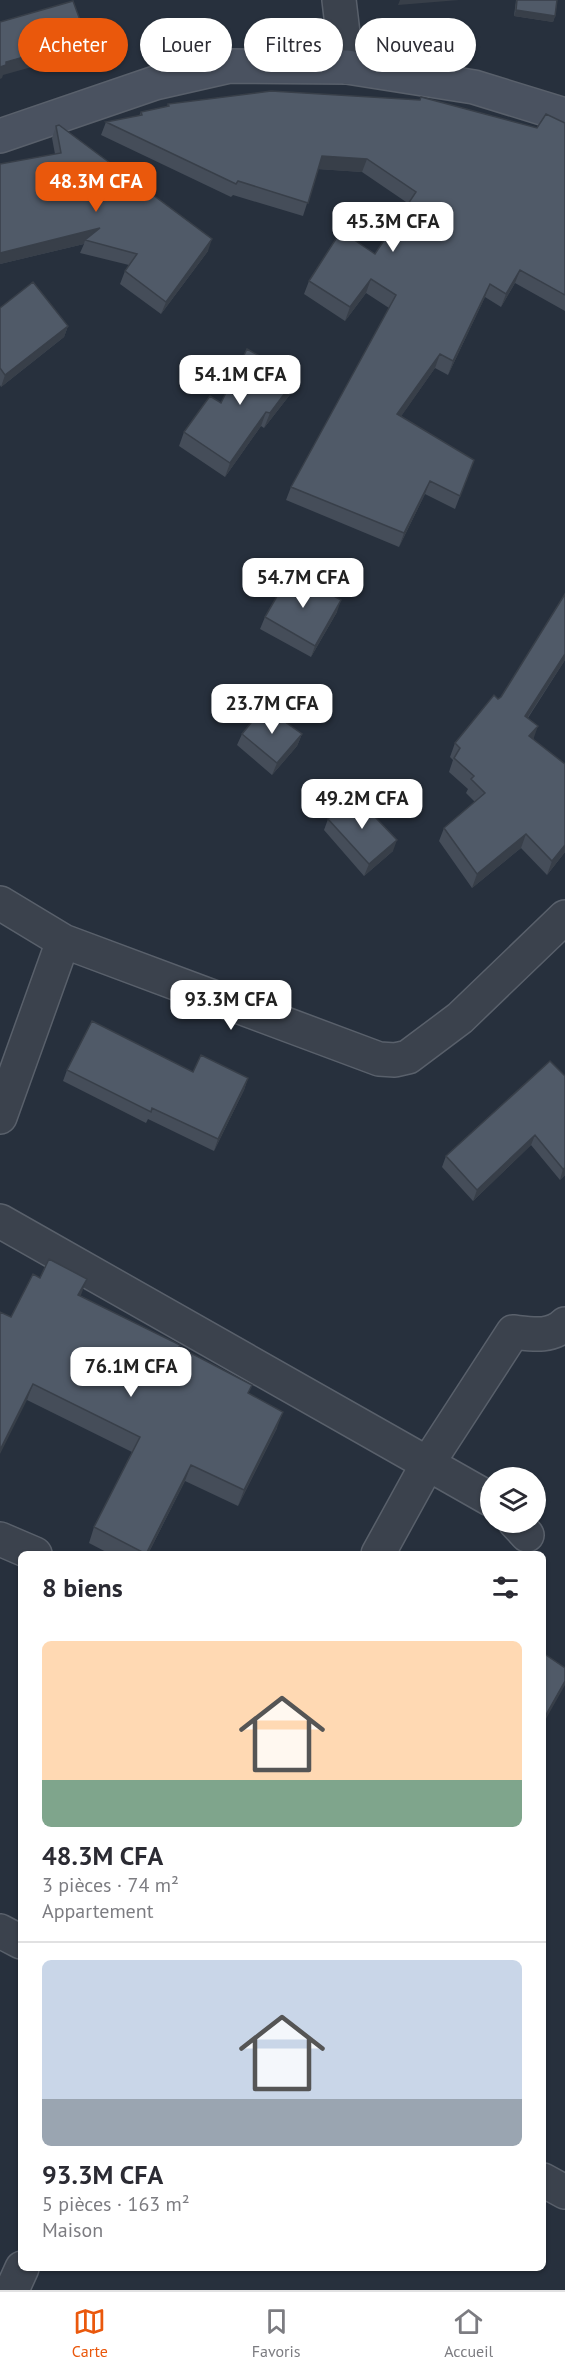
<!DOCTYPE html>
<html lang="fr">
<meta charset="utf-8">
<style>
body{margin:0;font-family:"PT Sans",sans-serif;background:#f2f2f3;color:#2b2b33;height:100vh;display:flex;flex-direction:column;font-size:22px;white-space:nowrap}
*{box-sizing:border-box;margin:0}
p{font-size:20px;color:#7c7c81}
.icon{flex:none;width:33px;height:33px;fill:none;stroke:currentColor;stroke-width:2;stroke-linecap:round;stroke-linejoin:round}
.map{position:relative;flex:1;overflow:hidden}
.side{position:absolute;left:18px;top:1551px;width:528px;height:720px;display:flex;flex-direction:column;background:#fff;border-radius:9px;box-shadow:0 2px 4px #0004}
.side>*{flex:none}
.banner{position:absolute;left:18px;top:18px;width:530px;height:54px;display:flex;gap:12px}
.controls{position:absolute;left:480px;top:1467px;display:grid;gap:12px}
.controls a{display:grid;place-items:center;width:66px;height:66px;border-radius:50%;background:#fff;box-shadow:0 2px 4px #0004;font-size:30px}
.price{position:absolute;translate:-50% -51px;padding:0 14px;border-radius:12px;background:#fff;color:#222;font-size:20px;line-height:39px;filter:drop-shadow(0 2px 3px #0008)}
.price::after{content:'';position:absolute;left:50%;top:36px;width:18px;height:14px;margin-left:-9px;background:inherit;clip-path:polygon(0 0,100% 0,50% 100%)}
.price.on{background:#ea580c;color:#fff}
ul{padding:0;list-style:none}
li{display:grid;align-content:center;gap:12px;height:318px;padding:0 24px}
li+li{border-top:2px solid #e1e1e2}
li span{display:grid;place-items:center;height:186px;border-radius:9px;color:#555}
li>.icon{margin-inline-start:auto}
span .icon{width:108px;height:108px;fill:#fffc;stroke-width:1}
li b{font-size:26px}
h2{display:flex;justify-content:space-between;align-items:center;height:72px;padding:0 24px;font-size:26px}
.chip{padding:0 21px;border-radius:27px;background:#fff;box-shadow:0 2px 4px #0004;font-size:21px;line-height:54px}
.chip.on{background:#ea580c;color:#fff}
.dock{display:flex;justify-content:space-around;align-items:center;height:84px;border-top:2px solid #e1e1e2;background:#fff;font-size:16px;color:#7c7c81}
.dock a{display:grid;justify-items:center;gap:3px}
.dock .on{color:#ea580c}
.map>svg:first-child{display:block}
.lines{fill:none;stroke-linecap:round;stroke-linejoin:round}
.street-casing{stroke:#59606b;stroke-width:36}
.secondary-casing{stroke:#59606b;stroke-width:36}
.street{stroke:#3b424d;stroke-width:33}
.secondary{stroke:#4a5260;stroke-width:33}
.wall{fill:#454d59}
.shaded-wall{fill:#383f49}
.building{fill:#505a68;stroke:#383f49;stroke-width:1.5}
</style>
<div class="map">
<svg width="565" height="2290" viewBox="0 0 565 2290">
<rect width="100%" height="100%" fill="#27303d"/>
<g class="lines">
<!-- street casing -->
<g class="street-casing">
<path id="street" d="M339,0L347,67
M0,903L63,941L379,1059L395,1060L408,1057L460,1018L565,917
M0,1117L63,941
M0,1221L490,1499
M515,1522L527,1535
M0,1539L35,1554
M378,1554L428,1463L513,1332C531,1334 551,1338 565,1324
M0,1931L21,1942
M543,2180L565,2192
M12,2290L22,2268"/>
</g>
<!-- secondary casing -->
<g class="secondary-casing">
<path id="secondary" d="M0,136L155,83L230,66L347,67L474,87L565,115"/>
</g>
<!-- street -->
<use href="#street" class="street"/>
<!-- secondary -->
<use href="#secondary" class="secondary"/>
</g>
<!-- wall -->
<path class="wall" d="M516,0H557L555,16L553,22L514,16Z
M168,104L537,128L565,123V311L515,283L501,307L485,297L448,375L435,368L401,416L474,460L455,509L425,494L399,547L286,500L291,487L389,308L366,293L345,321L304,294L309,281L375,254L409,204L362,172L318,169L303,216L233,195L231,197L101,135L106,122L139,116L141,112L167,107Z
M56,126L208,251L161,314L120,284L125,271L129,265L80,253L84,244L0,264V164L55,154L52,138Z
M0,308L68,326L64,337L1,387L0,385Z
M297,377L292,392L264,428L261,426L225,477L179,446L184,432L221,403Z
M565,594V660L528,718L534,740L565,764V852L547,875L521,848L472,888L439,841L444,828L475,802L466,793L468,789L449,772L453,760L450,757L455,743L501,697Z
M337,612L311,657L260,629L265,617Z
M242,734H302L297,746L272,775L237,745Z
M328,819L393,851L364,876L324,830Z
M67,1070L193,1072L248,1078L244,1090L214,1151L148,1119L146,1123L63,1081Z
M565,1076V1175L560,1180L531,1145L473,1201L442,1167L446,1156Z
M40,1278L81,1296L179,1347L249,1393L277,1428L238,1506L185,1481L148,1554H110L89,1543L94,1527L132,1452L27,1400Z"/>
<!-- shaded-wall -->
<path class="shaded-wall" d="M400,0H459L398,5Z
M516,10L555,16L553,22L514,16Z
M87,39L82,53L3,75L2,78L0,79V67L6,62Z
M322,156L367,159L362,172L317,169Z
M100,228L85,240L84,244L0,264V253Z
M212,239L208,251L161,314L166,302Z
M520,270L515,283L501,307L506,294Z
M371,279L366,293L345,321L350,307Z
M490,284L485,297L448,375L453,361Z
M68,326L64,337L1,387L5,375Z
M440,354L435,368L393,428L397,414Z
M297,377L292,392L264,428L270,413Z
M266,412L261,426L225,477L230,463Z
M430,481L425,494L399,547L404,533Z
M341,600L337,612L311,657L315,646Z
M565,654V660L520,729L525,716Z
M538,726L533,740L529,736Z
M302,734L297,746L272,775L277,763Z
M526,834L521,848L472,888L477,874Z
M397,840L393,851L364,876L369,864Z
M565,845V852L547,875L552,861Z
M248,1078L244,1090L214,1151L218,1139Z
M535,1135L531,1145L473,1201L477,1190Z
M565,1168V1175L560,1180L563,1169Z
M87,1279L81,1295L72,1311L78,1295Z
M33,1384L27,1400L0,1454V1450Z
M283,1412L277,1428L238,1506L244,1490Z
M191,1465L185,1481L148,1554H145Z
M565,1681V1685L543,1724V1720Z"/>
<!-- building -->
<path class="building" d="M517,0H557L555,16L516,10Z
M73,1L87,39L6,62V65L0,67V22Z
M271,91L420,100L421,97L537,128L546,114L565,123V295L520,270L506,294L490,284L453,361L440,354L397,414L474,460L460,496L430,481L404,533L291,487L396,295L371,279L350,307L309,281L341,231L375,254L416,192L367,159L322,156L308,203L238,181L236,184L106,122L142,115L141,112L169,106L168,104Z
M59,125L212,239L166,302L125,271L137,254L85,240L100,228L0,253V164L61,153L56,126Z
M33,282L68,326L5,375L0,368V308Z
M247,349L297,377L270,413L266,412L230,463L184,432L210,396L221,403Z
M291,572L341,600L315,646L265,617Z
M565,594V654L525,716L538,726L529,736L565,764V845L552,861L526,834L477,874L444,828L485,793L471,779L474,776L454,758L460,748L455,743L494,695L498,699L501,697Z
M264,707L302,734L277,763L242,734Z
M354,795L397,840L369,864L328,819Z
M92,1021L193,1072L201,1055L248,1078L218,1139L152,1108L151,1112L67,1070Z
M550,1061L565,1076V1168L563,1169L535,1135L477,1190L446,1156Z
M49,1259L87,1279L78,1295L180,1345L179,1347L252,1385L248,1393L283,1412L244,1490L191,1465L146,1554L94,1527L140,1437L33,1384L0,1450V1312L11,1317L33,1274L40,1278Z
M543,1653L565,1668V1681L543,1720Z"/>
</svg>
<div class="controls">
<a><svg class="icon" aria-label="layers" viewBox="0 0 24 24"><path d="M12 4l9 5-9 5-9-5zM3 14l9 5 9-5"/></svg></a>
</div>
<b class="price on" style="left:96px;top:213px">48.3M CFA</b>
<b class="price" style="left:393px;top:253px">45.3M CFA</b>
<b class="price" style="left:240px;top:406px">54.1M CFA</b>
<b class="price" style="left:303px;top:609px">54.7M CFA</b>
<b class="price" style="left:272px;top:735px">23.7M CFA</b>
<b class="price" style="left:362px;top:830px">49.2M CFA</b>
<b class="price" style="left:231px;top:1031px">93.3M CFA</b>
<b class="price" style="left:131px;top:1398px">76.1M CFA</b>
<div class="banner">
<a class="chip on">Acheter</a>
<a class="chip">Louer</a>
<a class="chip">Filtres</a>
<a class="chip">Nouveau</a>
</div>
<section class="side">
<h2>8 biens<svg class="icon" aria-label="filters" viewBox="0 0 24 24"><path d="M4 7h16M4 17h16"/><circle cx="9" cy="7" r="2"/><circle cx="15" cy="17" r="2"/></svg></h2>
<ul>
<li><span style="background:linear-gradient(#ffd9b3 75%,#7fa58c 0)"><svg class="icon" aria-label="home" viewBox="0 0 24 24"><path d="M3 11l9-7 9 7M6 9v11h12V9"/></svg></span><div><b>48.3M CFA</b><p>3 pièces · 74 m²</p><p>Appartement</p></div></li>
<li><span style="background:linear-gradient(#c9d6e8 75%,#9aa5b1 0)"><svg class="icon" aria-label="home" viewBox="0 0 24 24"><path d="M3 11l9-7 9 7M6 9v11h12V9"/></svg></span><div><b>93.3M CFA</b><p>5 pièces · 163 m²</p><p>Maison</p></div></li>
</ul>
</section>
</div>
<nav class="dock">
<a class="on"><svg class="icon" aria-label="map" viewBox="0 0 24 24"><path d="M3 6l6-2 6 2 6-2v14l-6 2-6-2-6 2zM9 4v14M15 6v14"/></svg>Carte</a>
<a><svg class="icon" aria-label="saved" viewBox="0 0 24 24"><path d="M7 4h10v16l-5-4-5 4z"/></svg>Favoris</a>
<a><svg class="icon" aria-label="home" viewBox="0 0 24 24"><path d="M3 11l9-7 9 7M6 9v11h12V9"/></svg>Accueil</a>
</nav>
